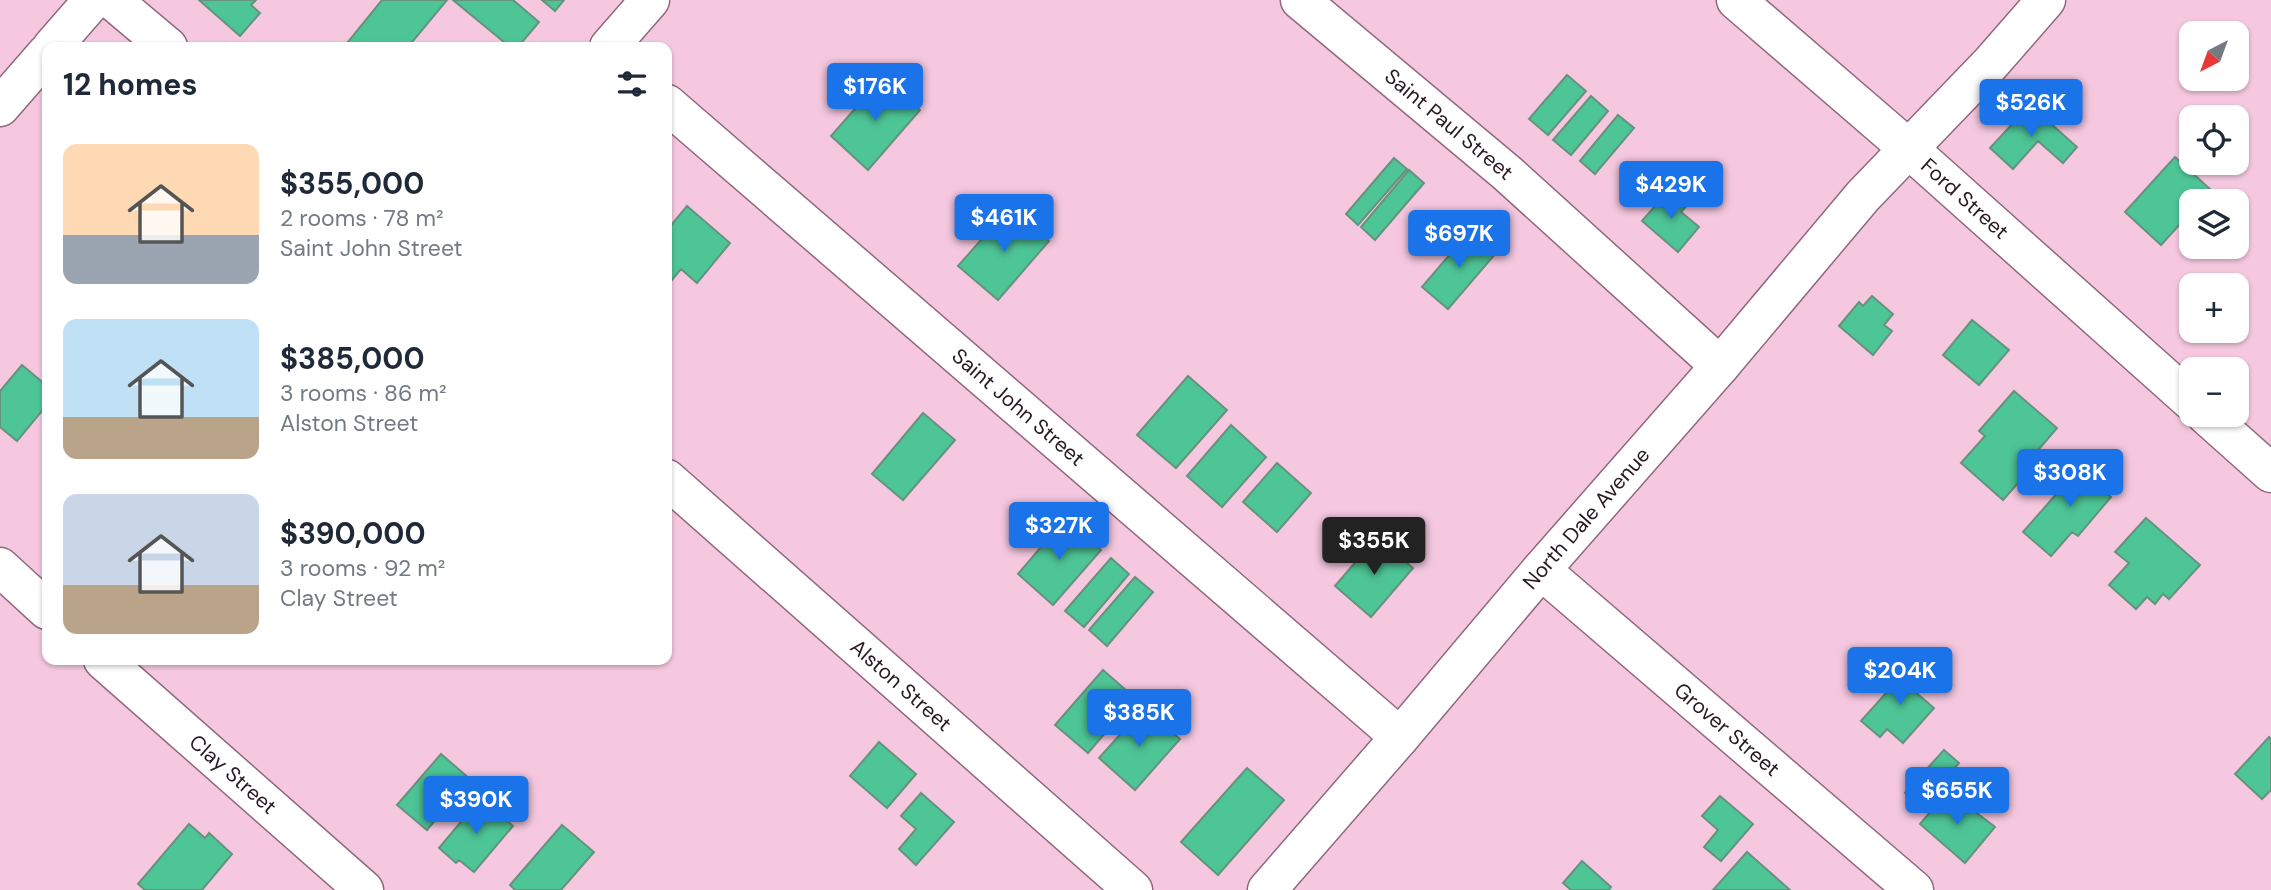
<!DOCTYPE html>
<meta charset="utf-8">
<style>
body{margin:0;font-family:"DM Sans",sans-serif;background:#f2f2f3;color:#1f2937;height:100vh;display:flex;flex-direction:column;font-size:26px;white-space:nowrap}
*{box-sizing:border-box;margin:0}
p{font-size:23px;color:#747a83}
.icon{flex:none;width:38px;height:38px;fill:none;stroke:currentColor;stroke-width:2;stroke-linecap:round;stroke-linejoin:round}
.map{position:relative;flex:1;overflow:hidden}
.details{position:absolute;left:42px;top:42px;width:630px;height:623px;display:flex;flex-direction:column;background:#fff;border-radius:14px;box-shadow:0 2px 5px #0004}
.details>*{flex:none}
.needle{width:46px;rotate:221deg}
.tools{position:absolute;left:2179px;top:21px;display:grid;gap:14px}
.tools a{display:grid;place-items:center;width:70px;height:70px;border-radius:14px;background:#fff;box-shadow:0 2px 5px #0004;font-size:35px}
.price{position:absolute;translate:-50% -60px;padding:0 16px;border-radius:7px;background:#1a73e8;color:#fff;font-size:23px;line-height:46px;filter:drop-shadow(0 2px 4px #0008)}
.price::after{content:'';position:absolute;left:50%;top:42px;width:21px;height:16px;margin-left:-10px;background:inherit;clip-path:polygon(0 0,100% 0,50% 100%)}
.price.selected{background:#222;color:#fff}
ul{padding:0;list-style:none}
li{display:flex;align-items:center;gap:21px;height:175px;padding:0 21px}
li span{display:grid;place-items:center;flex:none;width:196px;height:140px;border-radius:14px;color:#555}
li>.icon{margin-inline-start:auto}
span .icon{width:84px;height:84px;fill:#fffc;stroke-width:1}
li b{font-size:30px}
h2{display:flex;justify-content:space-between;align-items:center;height:84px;padding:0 21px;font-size:30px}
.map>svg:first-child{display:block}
.building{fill:#4ec597;stroke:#65937e;stroke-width:2}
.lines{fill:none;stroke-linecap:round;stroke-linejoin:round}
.minor-casing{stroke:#90687f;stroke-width:41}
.major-casing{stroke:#90687f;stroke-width:41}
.minor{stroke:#fff;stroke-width:38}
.major{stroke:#fff;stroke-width:38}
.labels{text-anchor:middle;stroke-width:5;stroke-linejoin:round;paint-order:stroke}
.street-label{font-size:21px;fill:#291922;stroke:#fef5f9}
</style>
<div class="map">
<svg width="2271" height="890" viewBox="0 0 2271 890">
<rect width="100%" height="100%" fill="#f5c8e0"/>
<!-- building -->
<path class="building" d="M199,0H256L251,5L260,13L240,36Z
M382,0H447L408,47H352L347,43Z
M453,0H513L539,22L518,47H510Z
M542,0H564L555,11Z
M1567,75L1586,91L1548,135L1529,119Z
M883,77L920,110L868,170L831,136Z
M1591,96L1608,111L1571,155L1553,140Z
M2030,105L2077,147L2063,163L2038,141L2013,169L1990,148Z
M1618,115L1634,128L1595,174L1580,161Z
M2175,157L2211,190L2201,201H2191V212L2161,245L2125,212Z
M1394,158L1407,169L1358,225L1346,214Z
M1409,170L1424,183L1375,240L1361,227Z
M1671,188L1689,203L1681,212L1699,227L1678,252L1642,221Z
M687,206L730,243L697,283L681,269L667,286V230Z
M1010,207L1049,241L998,300L958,266Z
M1470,231L1496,253L1448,309L1422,287Z
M1872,296L1893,314L1884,325L1892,331L1873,355L1839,326L1859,302L1863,306Z
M1972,320L2009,350L1979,385L1943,355Z
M22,365L47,386V405L17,441L0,427V391Z
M1188,376L1227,410L1176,468L1137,435Z
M2014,391L2057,428L2039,449L2044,454L2003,500L1961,463L1985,436L1979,431Z
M923,413L955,440L903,500L872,474Z
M1231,425L1266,457L1222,507L1187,476Z
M2087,459L2111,480L2102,489L2111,497L2078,536L2072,532L2051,556L2023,532Z
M1277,463L1311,493L1277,532L1243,502Z
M2146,518L2200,565L2169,599L2163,594L2155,604L2147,597L2136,609L2109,585L2129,563L2115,552Z
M1065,519L1101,550L1053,605L1018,574Z
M1377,537L1413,568L1371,617L1335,586Z
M1111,558L1129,574L1084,627L1065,611Z
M1135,577L1153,592L1107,646L1089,630Z
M1914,662L1927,674L1913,690L1934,708L1903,743L1887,729L1880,737L1861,721Z
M1103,670L1135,698L1088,753L1055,725Z
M1144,708L1180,739L1135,790L1099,758Z
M2269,737L2271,739V790L2262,799L2235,774Z
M879,742L916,774L887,808L850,776Z
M1944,750L1959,763L1920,806L1905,793Z
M441,754L470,779L427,830L397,805Z
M1247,768L1284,800L1218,875L1181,842Z
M1948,791L1995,827L1965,863L1920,824Z
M921,793L954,822L916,865L899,849L916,829L901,816Z
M1720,796L1753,824L1721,861L1704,847L1718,830L1702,816Z
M481,798L513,826L474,872L459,860L456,863L439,848Z
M189,824L205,838L209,833L232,854L202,890H145L138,884Z
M562,825L594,852L561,890H515L510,885Z
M1747,852L1790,890H1713Z
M1582,861L1611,887L1609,890H1571L1563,883Z"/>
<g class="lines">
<!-- minor casing -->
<g class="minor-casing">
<g id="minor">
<path d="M112,0L168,47"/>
<path id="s1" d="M1300,0L1507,173L1720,366"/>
<path d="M52,47L93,0"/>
<path d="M609,47L650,0"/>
<path id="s2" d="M667,104L1400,737"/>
<path d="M0,107L47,53"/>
<path id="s3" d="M667,479L1133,890"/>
<path d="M0,567L47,610"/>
<path id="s4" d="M1541,570L1914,890"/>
<path id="s5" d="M103,660L364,890"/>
<path id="s6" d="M1267,890L1400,737L1541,570L1720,366L1863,196L1991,63L2046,0"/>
</g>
</g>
<!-- major casing -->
<g class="major-casing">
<g id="major">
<path id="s7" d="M1736,0L1909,149L2191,401"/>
<path d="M2206,415L2271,473"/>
</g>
</g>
<!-- minor -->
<use href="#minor" class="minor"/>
<!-- major -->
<use href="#major" class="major"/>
</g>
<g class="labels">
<!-- street labels -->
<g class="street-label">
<text dy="7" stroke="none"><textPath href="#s1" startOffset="194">Saint Paul Street</textPath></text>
<text dy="7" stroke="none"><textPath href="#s7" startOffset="303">Ford Street</textPath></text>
<text dy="7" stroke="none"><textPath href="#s2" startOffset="464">Saint John Street</textPath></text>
<text dy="7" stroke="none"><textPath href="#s6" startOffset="490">North Dale Avenue</textPath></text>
<text dy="7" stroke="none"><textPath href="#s3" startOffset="312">Alston Street</textPath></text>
<text dy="7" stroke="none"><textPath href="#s4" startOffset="245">Grover Street</textPath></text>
<text dy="7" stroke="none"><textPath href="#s5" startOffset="173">Clay Street</textPath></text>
</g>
</g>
</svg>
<div class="tools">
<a><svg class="needle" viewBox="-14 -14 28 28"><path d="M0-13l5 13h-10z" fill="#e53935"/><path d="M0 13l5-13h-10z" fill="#747a83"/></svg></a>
<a><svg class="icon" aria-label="locate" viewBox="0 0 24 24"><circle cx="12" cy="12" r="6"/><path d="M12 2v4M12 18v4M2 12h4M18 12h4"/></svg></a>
<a><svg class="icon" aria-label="layers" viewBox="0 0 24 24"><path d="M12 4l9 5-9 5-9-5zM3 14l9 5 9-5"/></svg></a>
<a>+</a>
<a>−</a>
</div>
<b class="price" style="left:875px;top:123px">$176K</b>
<b class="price" style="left:2031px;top:139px">$526K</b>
<b class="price" style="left:1671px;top:221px">$429K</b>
<b class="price" style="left:1004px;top:254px">$461K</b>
<b class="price" style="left:1459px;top:270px">$697K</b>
<b class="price" style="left:2070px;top:509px">$308K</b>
<b class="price" style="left:1059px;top:562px">$327K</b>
<b class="price selected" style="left:1374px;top:577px">$355K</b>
<b class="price" style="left:1900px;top:707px">$204K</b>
<b class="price" style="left:1139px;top:749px">$385K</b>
<b class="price" style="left:1957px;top:827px">$655K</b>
<b class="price" style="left:476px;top:836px">$390K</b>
<section class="details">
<h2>12 homes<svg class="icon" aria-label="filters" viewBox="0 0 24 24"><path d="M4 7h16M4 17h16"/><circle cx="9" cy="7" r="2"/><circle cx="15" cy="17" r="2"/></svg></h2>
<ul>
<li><span style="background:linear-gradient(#ffd9b3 65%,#9aa5b1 0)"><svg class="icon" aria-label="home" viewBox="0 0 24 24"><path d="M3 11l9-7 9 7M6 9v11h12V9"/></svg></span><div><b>$355,000</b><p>2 rooms · 78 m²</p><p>Saint John Street</p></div></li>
<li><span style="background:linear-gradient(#bfe0f5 70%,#b9a48a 0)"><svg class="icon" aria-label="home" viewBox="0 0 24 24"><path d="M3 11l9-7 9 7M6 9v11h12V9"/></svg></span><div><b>$385,000</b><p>3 rooms · 86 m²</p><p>Alston Street</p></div></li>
<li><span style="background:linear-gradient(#c9d6e8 65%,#b9a48a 0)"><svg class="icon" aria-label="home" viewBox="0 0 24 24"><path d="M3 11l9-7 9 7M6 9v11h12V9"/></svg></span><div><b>$390,000</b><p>3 rooms · 92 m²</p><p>Clay Street</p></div></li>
</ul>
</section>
</div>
